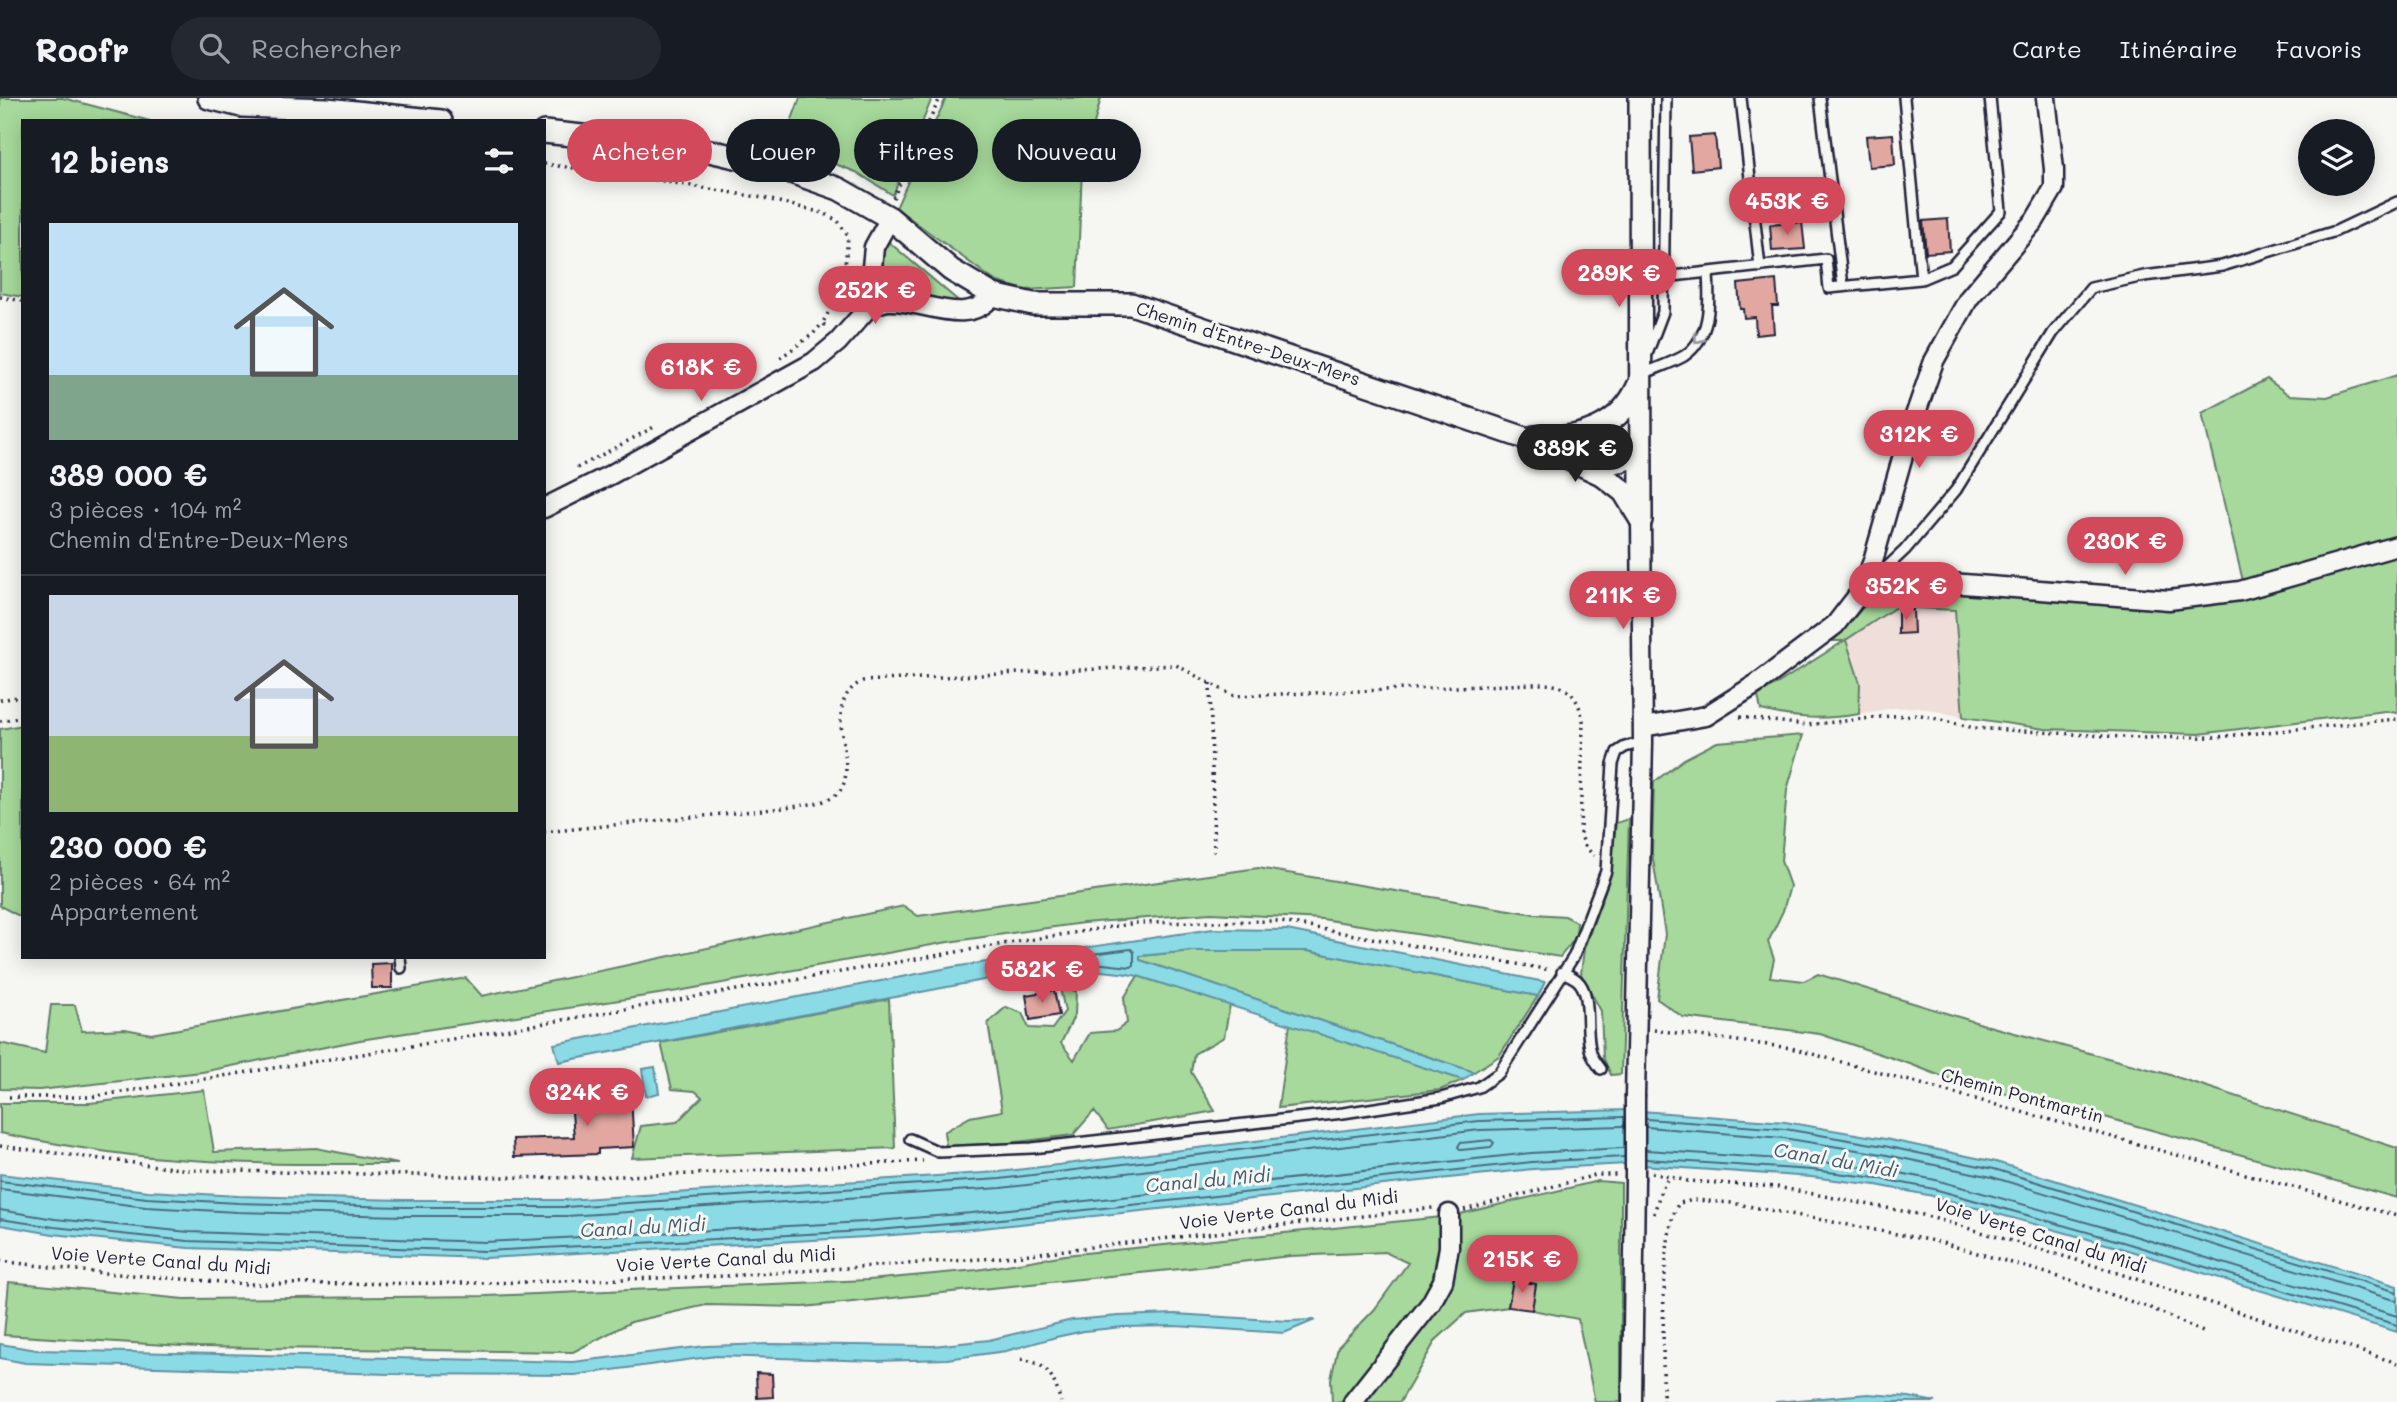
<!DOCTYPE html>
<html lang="fr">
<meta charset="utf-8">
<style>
body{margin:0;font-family:Mali,sans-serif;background:#242831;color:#f1f3f6;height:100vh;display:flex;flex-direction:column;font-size:26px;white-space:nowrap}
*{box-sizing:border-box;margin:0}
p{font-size:23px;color:#9ea1a6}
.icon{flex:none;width:38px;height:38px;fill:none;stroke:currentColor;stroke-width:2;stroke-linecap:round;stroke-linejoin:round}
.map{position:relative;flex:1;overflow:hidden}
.side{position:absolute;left:21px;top:21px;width:525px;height:840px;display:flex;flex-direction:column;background:#171b24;border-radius:0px;box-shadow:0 4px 18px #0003}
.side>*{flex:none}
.guide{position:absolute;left:567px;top:21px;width:665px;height:63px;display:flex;gap:14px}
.tools{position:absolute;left:2298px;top:21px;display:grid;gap:14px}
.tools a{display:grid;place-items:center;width:77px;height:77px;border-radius:50%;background:#171b24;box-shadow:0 4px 18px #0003;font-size:35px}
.price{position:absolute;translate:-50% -60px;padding:0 16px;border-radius:24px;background:#d1495b;color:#fff;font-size:23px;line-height:46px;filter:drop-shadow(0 2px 4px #0008)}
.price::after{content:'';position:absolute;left:50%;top:42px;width:21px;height:16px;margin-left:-10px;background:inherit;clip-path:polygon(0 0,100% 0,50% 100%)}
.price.selected{background:#222;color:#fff}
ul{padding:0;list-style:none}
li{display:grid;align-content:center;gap:14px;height:371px;padding:0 28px}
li+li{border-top:2px solid #363941}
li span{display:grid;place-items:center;height:217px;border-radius:0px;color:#555}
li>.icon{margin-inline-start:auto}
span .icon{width:126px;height:126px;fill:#fffc;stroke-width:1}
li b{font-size:30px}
h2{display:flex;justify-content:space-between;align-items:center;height:84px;padding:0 28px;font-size:30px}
.tag{padding:0 24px;border-radius:32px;background:#171b24;box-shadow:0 4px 18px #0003;font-size:24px;line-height:63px}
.tag.selected{background:#d1495b;color:#fff}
header{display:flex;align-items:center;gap:42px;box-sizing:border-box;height:98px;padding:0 35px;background:#171b24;border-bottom:2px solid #363941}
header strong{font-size:33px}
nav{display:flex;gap:38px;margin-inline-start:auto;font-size:24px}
.search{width:490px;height:63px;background:#242831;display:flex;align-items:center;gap:18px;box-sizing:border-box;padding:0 24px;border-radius:38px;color:#9ea1a6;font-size:26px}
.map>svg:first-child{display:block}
.built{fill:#f0deda}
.green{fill:#a6d99b;stroke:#647e6b;stroke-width:2}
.water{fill:#8bdbe6;stroke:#6191a2;stroke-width:2}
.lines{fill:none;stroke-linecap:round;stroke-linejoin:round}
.shore{stroke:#4c6c7f;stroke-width:2}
.building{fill:#e2a7a1;stroke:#22223b;stroke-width:2}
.service-casing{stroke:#22223b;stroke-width:14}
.minor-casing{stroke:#22223b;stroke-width:23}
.tertiary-casing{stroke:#22223b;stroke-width:26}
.path{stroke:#22223b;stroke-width:3.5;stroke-dasharray:2 5;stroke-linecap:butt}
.service{stroke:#f6f6f2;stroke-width:9}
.minor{stroke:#f6f6f2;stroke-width:18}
.tertiary{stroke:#f6f6f2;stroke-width:21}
.minor-bridge-casing{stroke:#22223b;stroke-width:23;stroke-linecap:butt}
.minor-bridge{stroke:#f6f6f2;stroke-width:18}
.oneway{stroke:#9797a0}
.labels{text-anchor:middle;stroke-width:6;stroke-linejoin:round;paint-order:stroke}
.street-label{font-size:18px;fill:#22223b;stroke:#f6f6f2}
.water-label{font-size:19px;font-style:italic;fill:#425a6e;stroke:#f6f6f2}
</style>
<header>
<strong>Roofr</strong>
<div class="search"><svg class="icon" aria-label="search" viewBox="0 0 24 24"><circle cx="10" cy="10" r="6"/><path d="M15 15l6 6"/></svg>Rechercher</div>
<nav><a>Carte</a><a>Itinéraire</a><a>Favoris</a></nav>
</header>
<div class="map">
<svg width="2397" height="1304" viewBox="0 0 2397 1304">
<rect width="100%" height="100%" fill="#f6f6f2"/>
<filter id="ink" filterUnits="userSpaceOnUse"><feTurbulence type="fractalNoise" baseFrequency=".0143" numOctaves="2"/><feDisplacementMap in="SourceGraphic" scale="14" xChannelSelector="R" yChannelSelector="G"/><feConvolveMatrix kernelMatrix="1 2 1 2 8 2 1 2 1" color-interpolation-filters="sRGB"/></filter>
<g filter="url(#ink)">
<!-- built -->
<path class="built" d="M1896,509L1955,511L1963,619L1919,609L1893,610L1859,616L1860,585L1846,542Z"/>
<!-- green -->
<path class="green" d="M0,0H63L150,23H23V199L0,195Z
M800,0H932L893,97L856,74L783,46Z
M946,0H1101L1082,70L1077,189L1025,192L995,183L896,110Z
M884,140L962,206L896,195L885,189L879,180V149Z
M2397,277V441L2244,487L2202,315L2267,281L2289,297L2327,299Z
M2397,457V615L2385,613L2199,636L2045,631L1963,619L1955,512L1896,509L1846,542L1860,585L1859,616C1823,622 1797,621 1761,612L1758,598L1844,543H1833L1868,504L1889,489L1920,487L2120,507Z
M23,627V820L0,808V631Z
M1803,637L1787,692L1781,763L1790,788L1783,813L1768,844L1774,861L1770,879L1804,883L1818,876L1985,927L2167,976L2397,1050V1100L2072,1010L1959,985L1910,966L1820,936L1683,919L1657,901L1665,836L1652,755L1654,684L1684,661L1717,644Z
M1629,721L1621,976L1611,977L1603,959L1601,913L1581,876L1584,851L1610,779L1616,725Z
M1258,770L1534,816L1565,818L1577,824L1576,839L1560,859L1322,821L1211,815L1083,825L948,844L678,893L360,942L202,974L39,992L0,991V945L45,955L51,907H75L82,933L125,931L151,936L466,880L482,898L904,808L918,818Z
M1263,852L1308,853L1538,898L1499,958L1474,974L1140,862V858L1192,853Z
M1138,878L1230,907L1224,939L1194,956L1191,974L1215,1013L1108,1032L1094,1013L1073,1037L1009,1045L946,1048L944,1034L970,1019L1002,1013L988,925L1006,909L1022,915L1029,930L1052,931L1065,913L1060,890L1076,893L1075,916L1061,945L1074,962L1090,935L1116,933L1127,925L1124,900Z
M889,901L895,1050L632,1060L641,1028L677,1024L702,999L695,993L672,991L661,945Z
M1290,926L1463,982L1440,992L1278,1010Z
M204,992L214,1054L316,1050L398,1066C319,1066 241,1067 163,1060C108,1056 54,1046 0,1035V1005H90Z
M1598,1083L1621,1085V1304H1595L1578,1221L1532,1212L1536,1186L1513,1182L1508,1209L1466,1215L1436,1242L1400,1304H1332L1331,1281L1338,1249L1374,1212L1408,1165L1385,1154L1290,1158L1190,1170L803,1209L706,1207L631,1224L573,1254L198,1249L4,1237L9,1184L184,1201L486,1198L869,1182L977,1172L1065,1157L1452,1118Z"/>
<!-- water -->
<path class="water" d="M1213,831L1287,832L1545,884L1538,898L1308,853H1192L1140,858V862L1474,974L1463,982L1138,878C1091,869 1047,871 999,879L559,964L554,946L953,869Z
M655,969L659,995L646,998L642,971Z
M1628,1012L1785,1024L1885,1041L1996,1064L2397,1188V1234L2124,1151L1933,1098L1876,1087L1811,1079L1627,1066L1533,1071L973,1131L866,1139L485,1160L188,1150L53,1136L0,1127V1076L148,1093L238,1098L404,1102H565L999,1074L1479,1016Z
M1175,1216L1288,1223L1315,1222L1284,1235L1175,1228L1123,1229L1084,1233L1056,1239L1006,1253L947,1261L876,1263L716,1258L575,1277L389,1276L25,1265L0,1260V1246L37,1252L573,1264L706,1248L771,1246L933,1248L989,1242L1072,1222L1119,1218Z
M1868,1296L1909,1299L1936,1304H1775Z"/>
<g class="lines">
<!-- shore -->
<path class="shore" d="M1131,851L1134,854V867L1131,869L1084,864L1081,862L1084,857Z
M1646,1021L1785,1031L1884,1048L1994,1071L2397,1194
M1646,1029L1783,1040L1882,1056L1992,1079L2397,1203
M1491,1042L1494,1045L1491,1049L1461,1052L1458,1049L1460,1045Z
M1646,1052L1812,1063L1878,1071L1936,1082L2128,1136L2397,1218
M1646,1061L1812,1072L1877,1080L1934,1091L2126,1145L2397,1227
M0,1083L147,1100L238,1105L404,1109H565L1000,1081L1479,1023L1624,1019
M0,1091L146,1109L237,1114L404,1118H566L1001,1090L1480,1032L1624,1028
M0,1112L55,1121L189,1134L485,1144L865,1124L972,1115L1531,1055L1624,1050
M0,1121L54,1129L188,1143L485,1153L865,1133L973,1124L1532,1064L1624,1059"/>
</g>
<!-- building -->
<path class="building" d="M1893,36L1895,67L1869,69L1866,38Z
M1715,37L1718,69L1692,72L1689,39Z
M1948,121L1950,153L1926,155L1923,123Z
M1802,124L1805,151L1772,153L1770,127Z
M1776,182L1778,208H1772L1774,235L1756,237L1755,219L1744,220L1743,211H1740L1738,186Z
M1898,512H1913L1914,535L1898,536Z
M392,865V890H372L371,866Z
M1054,892L1059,917L1030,922L1026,897Z
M593,987L595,1002L631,999L634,1049L598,1051V1056L514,1059L513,1041L574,1039L570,989Z
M1513,1182L1536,1186L1532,1212L1508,1209Z
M756,1275L772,1276L773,1299L757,1300Z"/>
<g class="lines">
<!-- service casing -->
<g class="service-casing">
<path id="service" d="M1741,0L1760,169
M1820,0L1843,188
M1904,0L1921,181
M1664,179L1826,161L1829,190L1921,181L1952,168L2001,113L1990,0
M1647,256L1663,214L1666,0
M1643,276C1656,270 1672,265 1684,258C1711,240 1710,204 1708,176
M1869,486L1905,452L1956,392L2053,235L2091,190L2144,178L2222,168L2336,133L2397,104
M400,859L401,870
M1562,874C1567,876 1573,879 1577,882C1594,897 1583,936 1592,957C1594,962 1598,967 1601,971
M910,1041L939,1054L1032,1050L1343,1015L1441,1000L1479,989L1499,975L1574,858L1606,773L1613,666L1617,654L1625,649L1643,644"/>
</g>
<!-- minor casing -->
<g class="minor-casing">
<path id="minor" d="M890,120L874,149L868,210C874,208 882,203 889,203C923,201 967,231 993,197
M544,410L612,376L814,264L838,244L868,210
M1862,492L1899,481L2169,502L2240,493L2397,448
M1643,629L1706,618L1758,585L1835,527L1862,492L1873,463L1911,329L1934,263L1969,200L2035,122L2054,90V71L2046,0
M1635,997L1643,644L1641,422
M1353,1304L1431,1205L1443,1183L1449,1149V1116
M1632,1304L1635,1082"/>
</g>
<!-- tertiary casing -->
<g class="tertiary-casing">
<path id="tertiary" d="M209,0L241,8L327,11L441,23
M1640,0L1641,421
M544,34L697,50L774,68L839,91L890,120L951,172L993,197L1033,206H1131L1522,339L1601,376L1624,394L1641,422
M1534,339C1579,344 1621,329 1639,286
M1583,362C1602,366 1626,366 1640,353"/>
</g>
<!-- path -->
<path class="path" d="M544,66L645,80L763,100L823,115L838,123L848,138L845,168L837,199L822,226L828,228
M893,100L940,0
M0,199L23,203
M780,260L813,236L822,226
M577,370L654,329
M1210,585L1214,754
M0,602L23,598
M1740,619L1806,627L1890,618L1921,617L1974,630L2139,640L2217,639L2397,621
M0,623L23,619
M544,734L793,709C805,706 821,706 831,700C871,679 812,607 863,583L1176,567L1234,598L1532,586C1562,585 1576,590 1583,622L1580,735L1585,748L1594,758
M1654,932L1791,950L2397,1118
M9,999H90L400,950L1009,845L1136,825L1276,823L1550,872
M0,1048L188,1072L548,1080L693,1076L923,1063
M1652,1075L1688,1083L1777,1089L1923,1117L2083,1164L2397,1265
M1464,1112L1596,1077H1616
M1654,1116L1660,1095L1668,1080
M0,1163L92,1174L247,1186L490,1185L726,1178L995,1160L1433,1110
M1021,1261C1049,1266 1053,1278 1061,1304
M1663,1304C1664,1263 1659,1133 1679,1105L1694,1102L1732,1105L1939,1144L2050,1176L2153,1211L2203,1234"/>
<!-- service -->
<use href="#service" class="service"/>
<!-- minor -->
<use href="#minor" class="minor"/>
<!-- tertiary -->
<use href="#tertiary" class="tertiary"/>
<!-- minor-bridge casing -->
<g class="minor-bridge-casing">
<path id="minor-bridge" d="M1635,1082V997"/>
</g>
<!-- minor-bridge -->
<use href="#minor-bridge" class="minor-bridge"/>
</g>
<!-- one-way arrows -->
<defs><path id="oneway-chevron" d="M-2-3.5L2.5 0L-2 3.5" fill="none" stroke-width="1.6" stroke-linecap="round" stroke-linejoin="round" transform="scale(1.75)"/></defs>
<use class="oneway" href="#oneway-chevron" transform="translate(1698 241) rotate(127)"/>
</g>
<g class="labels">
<!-- street labels -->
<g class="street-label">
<text transform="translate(1248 246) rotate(18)" y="6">Chemin d'Entre-Deux-Mers</text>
<text transform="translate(2022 998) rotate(15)" y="6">Chemin Pontmartin</text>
<text transform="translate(1289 1112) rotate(-7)" y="6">Voie Verte Canal du Midi</text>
<text transform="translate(2041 1138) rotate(17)" y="6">Voie Verte Canal du Midi</text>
<text transform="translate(726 1162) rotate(-3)" y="6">Voie Verte Canal du Midi</text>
<text transform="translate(161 1163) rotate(4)" y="6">Voie Verte Canal du Midi</text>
</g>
<!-- water labels -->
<g class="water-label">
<text transform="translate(1836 1062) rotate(10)" y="7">Canal du Midi</text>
<text transform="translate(1208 1082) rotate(-5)" y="7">Canal du Midi</text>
<text transform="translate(643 1129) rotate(-3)" y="7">Canal du Midi</text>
</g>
</g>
</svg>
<div class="tools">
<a><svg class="icon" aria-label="layers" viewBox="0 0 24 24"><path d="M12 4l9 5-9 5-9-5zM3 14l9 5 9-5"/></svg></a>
</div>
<b class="price" style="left:1787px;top:139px">453K €</b>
<b class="price" style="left:1619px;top:211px">289K €</b>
<b class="price" style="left:875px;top:228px">252K €</b>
<b class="price" style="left:701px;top:305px">618K €</b>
<b class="price" style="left:1919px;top:372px">312K €</b>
<b class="price selected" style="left:1575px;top:386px">389K €</b>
<b class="price" style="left:2125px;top:479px">230K €</b>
<b class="price" style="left:1906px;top:524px">352K €</b>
<b class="price" style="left:1623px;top:533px">211K €</b>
<b class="price" style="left:1042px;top:907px">582K €</b>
<b class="price" style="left:587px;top:1030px">324K €</b>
<b class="price" style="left:1522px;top:1197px">215K €</b>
<div class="guide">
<a class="tag selected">Acheter</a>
<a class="tag">Louer</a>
<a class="tag">Filtres</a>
<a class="tag">Nouveau</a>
</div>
<section class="side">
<h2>12 biens<svg class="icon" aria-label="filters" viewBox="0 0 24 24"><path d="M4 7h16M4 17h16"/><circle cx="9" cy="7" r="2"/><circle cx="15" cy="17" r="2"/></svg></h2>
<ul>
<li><span style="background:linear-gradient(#bfe0f5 70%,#7fa58c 0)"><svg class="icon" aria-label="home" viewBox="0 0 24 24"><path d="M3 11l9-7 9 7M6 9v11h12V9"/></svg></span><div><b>389 000 €</b><p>3 pièces · 104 m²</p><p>Chemin d'Entre-Deux-Mers</p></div></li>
<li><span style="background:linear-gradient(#c9d6e8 65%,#8fb573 0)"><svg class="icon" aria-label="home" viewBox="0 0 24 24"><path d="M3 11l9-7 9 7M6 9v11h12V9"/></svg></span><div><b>230 000 €</b><p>2 pièces · 64 m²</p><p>Appartement</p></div></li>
</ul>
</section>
</div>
